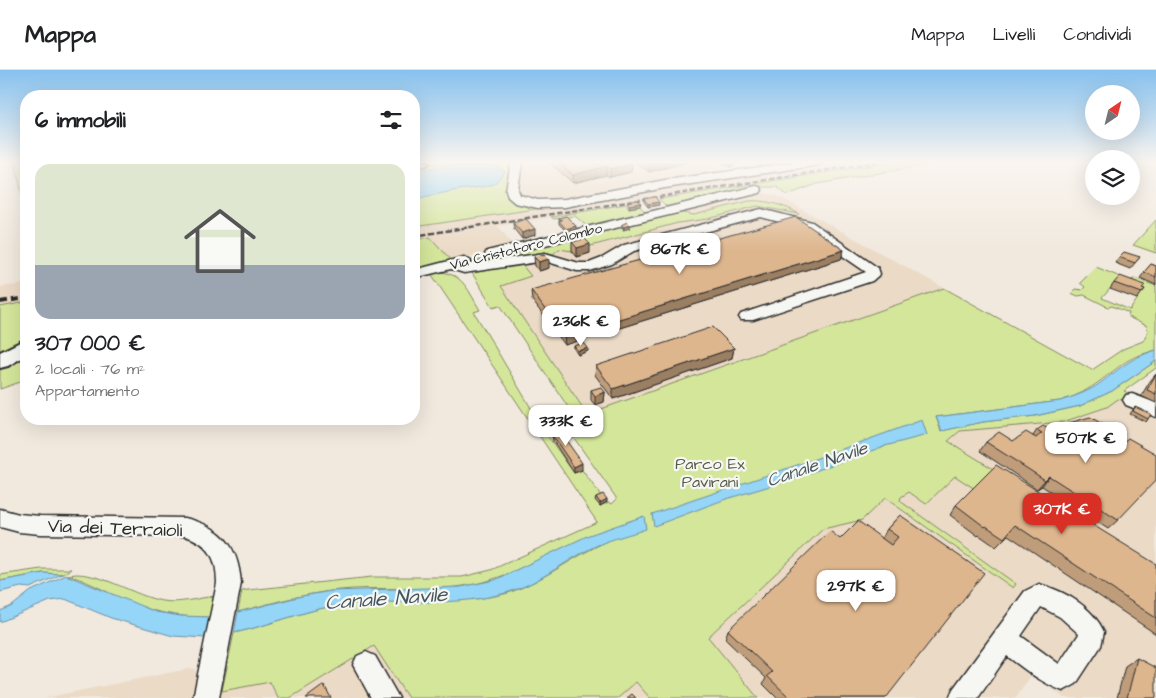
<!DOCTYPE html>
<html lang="it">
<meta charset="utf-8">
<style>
body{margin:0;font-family:"Architects Daughter",sans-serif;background:#f6f6f6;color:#202124;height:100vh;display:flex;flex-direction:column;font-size:19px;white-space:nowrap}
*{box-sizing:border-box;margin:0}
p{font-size:16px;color:#757577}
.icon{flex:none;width:28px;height:28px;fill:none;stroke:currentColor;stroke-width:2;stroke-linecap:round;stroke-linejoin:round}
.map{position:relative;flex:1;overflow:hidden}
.side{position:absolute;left:20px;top:20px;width:400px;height:335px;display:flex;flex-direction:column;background:#fff;border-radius:20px;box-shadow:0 5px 20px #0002}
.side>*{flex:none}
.needle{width:32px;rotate:35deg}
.tools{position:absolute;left:1085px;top:15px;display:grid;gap:10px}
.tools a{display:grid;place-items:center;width:55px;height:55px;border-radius:50%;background:#fff;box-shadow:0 5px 20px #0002;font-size:25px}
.price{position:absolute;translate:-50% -42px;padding:0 11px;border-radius:10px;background:#fff;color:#222;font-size:16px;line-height:32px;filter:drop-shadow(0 1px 2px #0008)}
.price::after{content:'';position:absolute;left:50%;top:30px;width:15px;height:11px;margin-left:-8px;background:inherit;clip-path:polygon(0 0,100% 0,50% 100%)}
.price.current{background:#d93025;color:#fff}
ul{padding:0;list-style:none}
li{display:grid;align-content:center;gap:10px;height:265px;padding:0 15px}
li+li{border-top:1px solid #e0e0e0}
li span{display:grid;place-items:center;height:155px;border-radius:15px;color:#555}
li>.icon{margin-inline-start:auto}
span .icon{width:90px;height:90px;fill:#fffc;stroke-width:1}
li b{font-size:21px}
h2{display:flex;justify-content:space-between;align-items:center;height:60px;padding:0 15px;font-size:21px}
header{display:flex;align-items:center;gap:30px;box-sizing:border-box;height:70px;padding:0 25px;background:#fff;border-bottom:1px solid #e0e0e0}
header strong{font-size:24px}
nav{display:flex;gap:28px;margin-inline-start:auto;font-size:18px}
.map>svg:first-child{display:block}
.built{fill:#ebdac6}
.green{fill:#d4e69a;stroke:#808862;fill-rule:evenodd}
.water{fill:#95d5f7;stroke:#6b91a5}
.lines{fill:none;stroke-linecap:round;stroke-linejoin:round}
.minor-casing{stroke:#2b2b2b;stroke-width:3}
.major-casing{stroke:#2b2b2b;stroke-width:4}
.minor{fill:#f6f6f2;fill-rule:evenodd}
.major{fill:#f6f6f2;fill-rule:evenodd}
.rail-far1{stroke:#2b2b2b;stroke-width:2.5;stroke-dasharray:5.5 2.5;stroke-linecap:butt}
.rail{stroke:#2b2b2b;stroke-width:4;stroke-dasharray:8 4;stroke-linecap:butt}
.wall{fill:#bf9d7a;stroke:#2b2b2b}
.shaded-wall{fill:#9b7f63;stroke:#2b2b2b}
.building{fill:#deb68e;stroke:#2b2b2b}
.labels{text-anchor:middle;stroke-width:4.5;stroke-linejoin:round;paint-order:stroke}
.far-street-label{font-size:14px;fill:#2b2b2b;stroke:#f6f6f2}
.park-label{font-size:16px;fill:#555a47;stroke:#f6f6f2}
.water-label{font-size:18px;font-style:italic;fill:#46565e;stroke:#f6f6f2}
.near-street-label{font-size:19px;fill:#2b2b2b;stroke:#f6f6f2}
.near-water-label{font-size:21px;font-style:italic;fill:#46565e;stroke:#f6f6f2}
</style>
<header>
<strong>Mappa</strong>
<nav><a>Mappa</a><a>Livelli</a><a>Condividi</a></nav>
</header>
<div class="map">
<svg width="1156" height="628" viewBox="0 0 1156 628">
<rect width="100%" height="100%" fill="#f1e9de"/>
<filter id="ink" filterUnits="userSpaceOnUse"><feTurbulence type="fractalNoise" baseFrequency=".02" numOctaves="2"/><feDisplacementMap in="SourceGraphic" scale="10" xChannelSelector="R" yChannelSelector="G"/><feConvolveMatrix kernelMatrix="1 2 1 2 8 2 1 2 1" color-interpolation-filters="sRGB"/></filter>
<g filter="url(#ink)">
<!-- built -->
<path class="built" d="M511,92H710L737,108L842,92H893L498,156L514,176L452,191L430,167L414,170V157L542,138L526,135L510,120Z
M757,122L776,125L944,218L587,344L501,215L530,206L521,194L545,191L574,166Z
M26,214V232L0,237V217Z
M1118,329L1156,340V628H1064L1032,604L1016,628H290L374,576L793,459L885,428L1013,518L899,431L901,427L970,385L948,371L960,361L1063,352L1100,340Z
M193,598L222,621L270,612L278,628H44Z"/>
<!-- green -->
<path class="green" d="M15,92H26V144Z
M441,92H511V127L540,135L542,138L414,157V98Z
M893,92H942L817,114L787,125L777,117H759L684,136L667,137L659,129Z
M749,131C764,129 787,136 799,144L757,136L708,149L678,153L572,181L559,179L553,184L544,182L471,195L467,193L679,142L694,145Z
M626,134L629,138L640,136L646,143L588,157L575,146L554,149L551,147Z
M1156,150V183L1133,175Z
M430,167L452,191L414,201V170Z
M521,194L531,206L501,216L587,344L944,218L1092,300L1123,279L1143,271L1148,261L1147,256L1128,247L1129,243L1112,236L1108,237L1084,225L1078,226L1071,223L1075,219L1082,220L1085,217L1080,213L1096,197L1130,211L1135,208L1156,216V280C1146,283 1135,286 1127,291C1101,309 1091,322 1060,331L936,347L941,361L983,352L1035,346L1080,336L1112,321L1156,291V298L1124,321L1130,324L1125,331L1118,329L1107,337L1063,352L960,361L948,371L995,400L975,419L955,406L926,434L909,422L901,427L900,431L1016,514L1013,518L885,428L862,450L823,459L708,567L758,628H650L636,612L618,628H408L374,576L290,628H278L270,612L222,621L234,563C271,555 307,539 345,534C388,529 433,530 476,529C487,527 500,526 511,522C545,510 575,485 608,471L602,461C557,477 518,506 470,515C432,522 391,517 353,519C313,521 275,532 238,542L242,521L248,520L372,507H462L491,500L597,452L430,202C462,200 466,217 480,240L474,242L547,365L574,403L582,400L602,427L600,436L609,432L612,434L617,429L562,351L574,346L500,235L493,237L472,203ZM1116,212L1140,225L1130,240L1102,228Z
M26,232V268L0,283V237Z
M26,284V310L0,319V300Z
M41,499H71L63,504L42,503L0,511V505Z
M77,504C106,505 133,525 162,531C181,534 197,528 215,526L210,547C179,548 149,542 120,528C102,520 85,509 66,505Z"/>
<!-- water -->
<path class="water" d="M473,93L498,97L505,102L494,114L482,117L458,120L414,129V101L455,94Z
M1156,280V291L1112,321L1080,336L1035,346L983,352L942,361L936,347L1060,331C1072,327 1085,323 1096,316C1119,300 1127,289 1156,280Z
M922,350L927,365L885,376L787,411L726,429L654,456L652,444L812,390Z
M644,446L646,459C626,466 605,470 586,481C561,494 537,514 509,522C457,538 401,529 347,534C309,538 272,555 234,563L238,542L302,526L331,521L460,517L495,510L589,465Z
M43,503L62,504L30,518L21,517L0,522V511Z
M66,505L156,542L181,546L210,547L206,568L173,566L111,548L65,529L50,531L0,552V541L12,536L31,521Z"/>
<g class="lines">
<!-- minor casing -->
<g class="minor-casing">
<path id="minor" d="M511,92H522L518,120L520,125L538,130L565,129L665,110L797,92H825L819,95L665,118L565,137L538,138L515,133L508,127L506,120Z
M756,116L760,117L762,120L760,123L492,188L485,184L487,181Z
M761,139L812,152L878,198L880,204L872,211L753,250H741L739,247L741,244L866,202L802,158L761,147L634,181L612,194L590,201H577L545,191L464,203L451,199L414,208V200L464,187L471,191L469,194L545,183L579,193H589L602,188L624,175Z
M1132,324L1156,333V347L1126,335L1123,330L1126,325Z
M0,439L19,444L40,446L185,448C222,457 238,475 241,513L219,628H193L217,513C217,490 210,473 185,466L40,464L19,462L0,457Z
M1039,514C1065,521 1093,537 1104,562L1101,576L1076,614L1063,621C1040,612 1027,601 1007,586L978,628H949L953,619L1025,521ZM1041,537L1060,547L1079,564L1059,594L1021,566Z
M366,582L375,586L399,628H371L353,595L357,586Z"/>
</g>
<!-- major casing -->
<g class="major-casing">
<path id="major" d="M414,92H429L427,95L414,97Z
M26,269V285L8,296L0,298V282Z"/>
</g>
<!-- minor -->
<use href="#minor" class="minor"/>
<!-- major -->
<use href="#major" class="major"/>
<!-- rail-far1 -->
<path class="rail-far1" d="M414,166L878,92"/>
<!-- rail -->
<path class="rail" d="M0,232L26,228"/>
</g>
<!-- wall -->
<path class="wall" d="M549,92H629L632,94L631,102L610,107L606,105L573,113Z
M635,92H688L649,102Z
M721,92H735V95L730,97Z
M644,129L659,135L648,137L644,132Z
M559,148L576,159L567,162L559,154Z
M513,153L535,165L522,169L514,159Z
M572,172L590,183L577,187L572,181Z
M844,180L841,189L565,275L532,230L531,220Z
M534,187L549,198L539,201L535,196Z
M1119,187H1140L1130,199L1115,193Z
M1151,194L1156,196V215L1140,208Z
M1114,213L1142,218L1145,219L1137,229L1110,219Z
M574,276L588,281L578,285L574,279Z
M734,278L732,288L613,329L595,305L596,296Z
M1156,304V333L1141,326L1150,311Z
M591,320L605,322L604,332L595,335L591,330Z
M1135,337L1148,349L1146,352L1130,344Z
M551,354L582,400L574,403L553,371L551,363L547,365L544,360V356Z
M1037,360L1056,363L1098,366L1093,370L1118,450L1108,459L1042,416L1037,419L980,381L986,372L1013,371L1033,366Z
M596,427L607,432L600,436L595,430Z
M956,435L1156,494V564L1008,465L996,477L979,465L978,466L950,445Z
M900,445L886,628H777L763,614L766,608L725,569L728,560L840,469L882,468L887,459Z
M1137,588L1156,628H1117L1125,596Z"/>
<!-- shaded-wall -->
<path class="shaded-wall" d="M657,92H688L649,102V94Z
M736,92L735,95L730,97V94Z
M632,94L631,102L610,107V99Z
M607,96L606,105L573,113V105Z
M659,132V135L648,137V134Z
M641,133L640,136L629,138V135Z
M630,155V158L623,160L624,157Z
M576,156V159L567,162L566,159Z
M535,159V165L522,169V163Z
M590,174V183L577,187V178Z
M844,180L841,189L565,275L564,266Z
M549,189V198L539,201V192Z
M588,278V281L578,285V281Z
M734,278L732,288L613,329V319Z
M605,322L604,332L595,335V326Z
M1106,356L1098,366L1083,379L1091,369Z
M551,360V363L547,365V362Z
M582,393V400L574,403V397Z
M1049,406L1042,416L1037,419L1045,410Z
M607,429V432L600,436V433Z"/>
<!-- building -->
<path class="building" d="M558,92H629L632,94L610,99L607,96L573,105Z
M647,92H657L649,94Z
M726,92H736L730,94Z
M655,127L659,132L648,134L644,129Z
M638,130L641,133L629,135L627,132Z
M566,146L576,156L566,159L559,151L562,150L559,148Z
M796,147L844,180L564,266L531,220Z
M526,149L535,159L522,163L513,153Z
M627,152L630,155L624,157L621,155Z
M585,169L590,174L577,178L572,172Z
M1124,182L1140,187L1135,193L1119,187Z
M544,184L549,189L539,192L534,187Z
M1151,194L1156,196V207L1144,202Z
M1120,206L1145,215L1142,218L1145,219L1142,223L1114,213Z
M713,257L734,278L613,319L596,296Z
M584,273L588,278L578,281L574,276Z
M1156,304V324L1147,320Z
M601,317L605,322L595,326L591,320Z
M1135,337L1151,344L1148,349L1133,341Z
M1090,347L1106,356L1091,369L1112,382L1128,368L1156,384V410L1118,450L1049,406L1045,410L986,372L999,362L1013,371L1026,362L1036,368L1042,363L1037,360L1043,356L1056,363L1069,353Z
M551,354L553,358L551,359L552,360L547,362L544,356Z
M557,357L582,393L574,397L552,365L554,364L551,359Z
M996,395L1156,494V548L1015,455L1004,468L986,456L985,457L956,435Z
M603,424L607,429L600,433L596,427Z
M900,445L984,503L886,628H790L767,606L772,602L728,560L830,461L840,469L858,451L891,475L898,467L887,459Z
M1137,588L1156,598V628H1127Z
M324,615L331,628H306Z
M632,624L636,628H627Z"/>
</g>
<!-- sky -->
<linearGradient id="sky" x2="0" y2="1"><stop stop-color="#87c1ee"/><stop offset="0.51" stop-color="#f9f5f0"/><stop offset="1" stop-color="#f9f5f0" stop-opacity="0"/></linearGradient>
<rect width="1156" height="180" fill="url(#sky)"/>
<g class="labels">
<!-- far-street labels -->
<g class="far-street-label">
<text transform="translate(526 176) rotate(-14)" y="5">Via Cristoforo Colombo</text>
</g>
<!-- park labels -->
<g class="park-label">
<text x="710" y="399">Parco Ex<tspan x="710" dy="18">Pavirani</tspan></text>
</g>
<!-- water labels -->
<g class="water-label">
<text transform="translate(817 394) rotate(-19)" y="6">Canale Navile</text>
</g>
<!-- near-street labels -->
<g class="near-street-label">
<text transform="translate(115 457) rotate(2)" y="7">Via dei Terraioli</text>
</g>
<!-- near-water labels -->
<g class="near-water-label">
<text transform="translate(386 528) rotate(-4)" y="7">Canale Navile</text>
</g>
</g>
</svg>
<div class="tools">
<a><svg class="needle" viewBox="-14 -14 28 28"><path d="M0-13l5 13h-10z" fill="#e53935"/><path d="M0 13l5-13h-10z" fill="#757577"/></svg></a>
<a><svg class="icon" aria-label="layers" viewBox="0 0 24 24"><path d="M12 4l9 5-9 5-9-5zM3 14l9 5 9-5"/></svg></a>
</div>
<b class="price" style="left:680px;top:205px">867K €</b>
<b class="price" style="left:581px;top:277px">236K €</b>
<b class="price" style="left:566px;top:377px">333K €</b>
<b class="price" style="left:1086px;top:394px">507K €</b>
<b class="price current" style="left:1062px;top:465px">307K €</b>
<b class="price" style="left:856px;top:542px">297K €</b>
<section class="side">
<h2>6 immobili<svg class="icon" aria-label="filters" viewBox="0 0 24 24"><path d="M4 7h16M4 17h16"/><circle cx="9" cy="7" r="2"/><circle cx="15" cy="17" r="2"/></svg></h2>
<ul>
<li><span style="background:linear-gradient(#dfe7d0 65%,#9aa5b1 0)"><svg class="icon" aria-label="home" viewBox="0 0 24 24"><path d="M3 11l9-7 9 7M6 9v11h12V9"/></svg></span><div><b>307 000 €</b><p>2 locali · 76 m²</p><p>Appartamento</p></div></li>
</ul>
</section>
</div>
